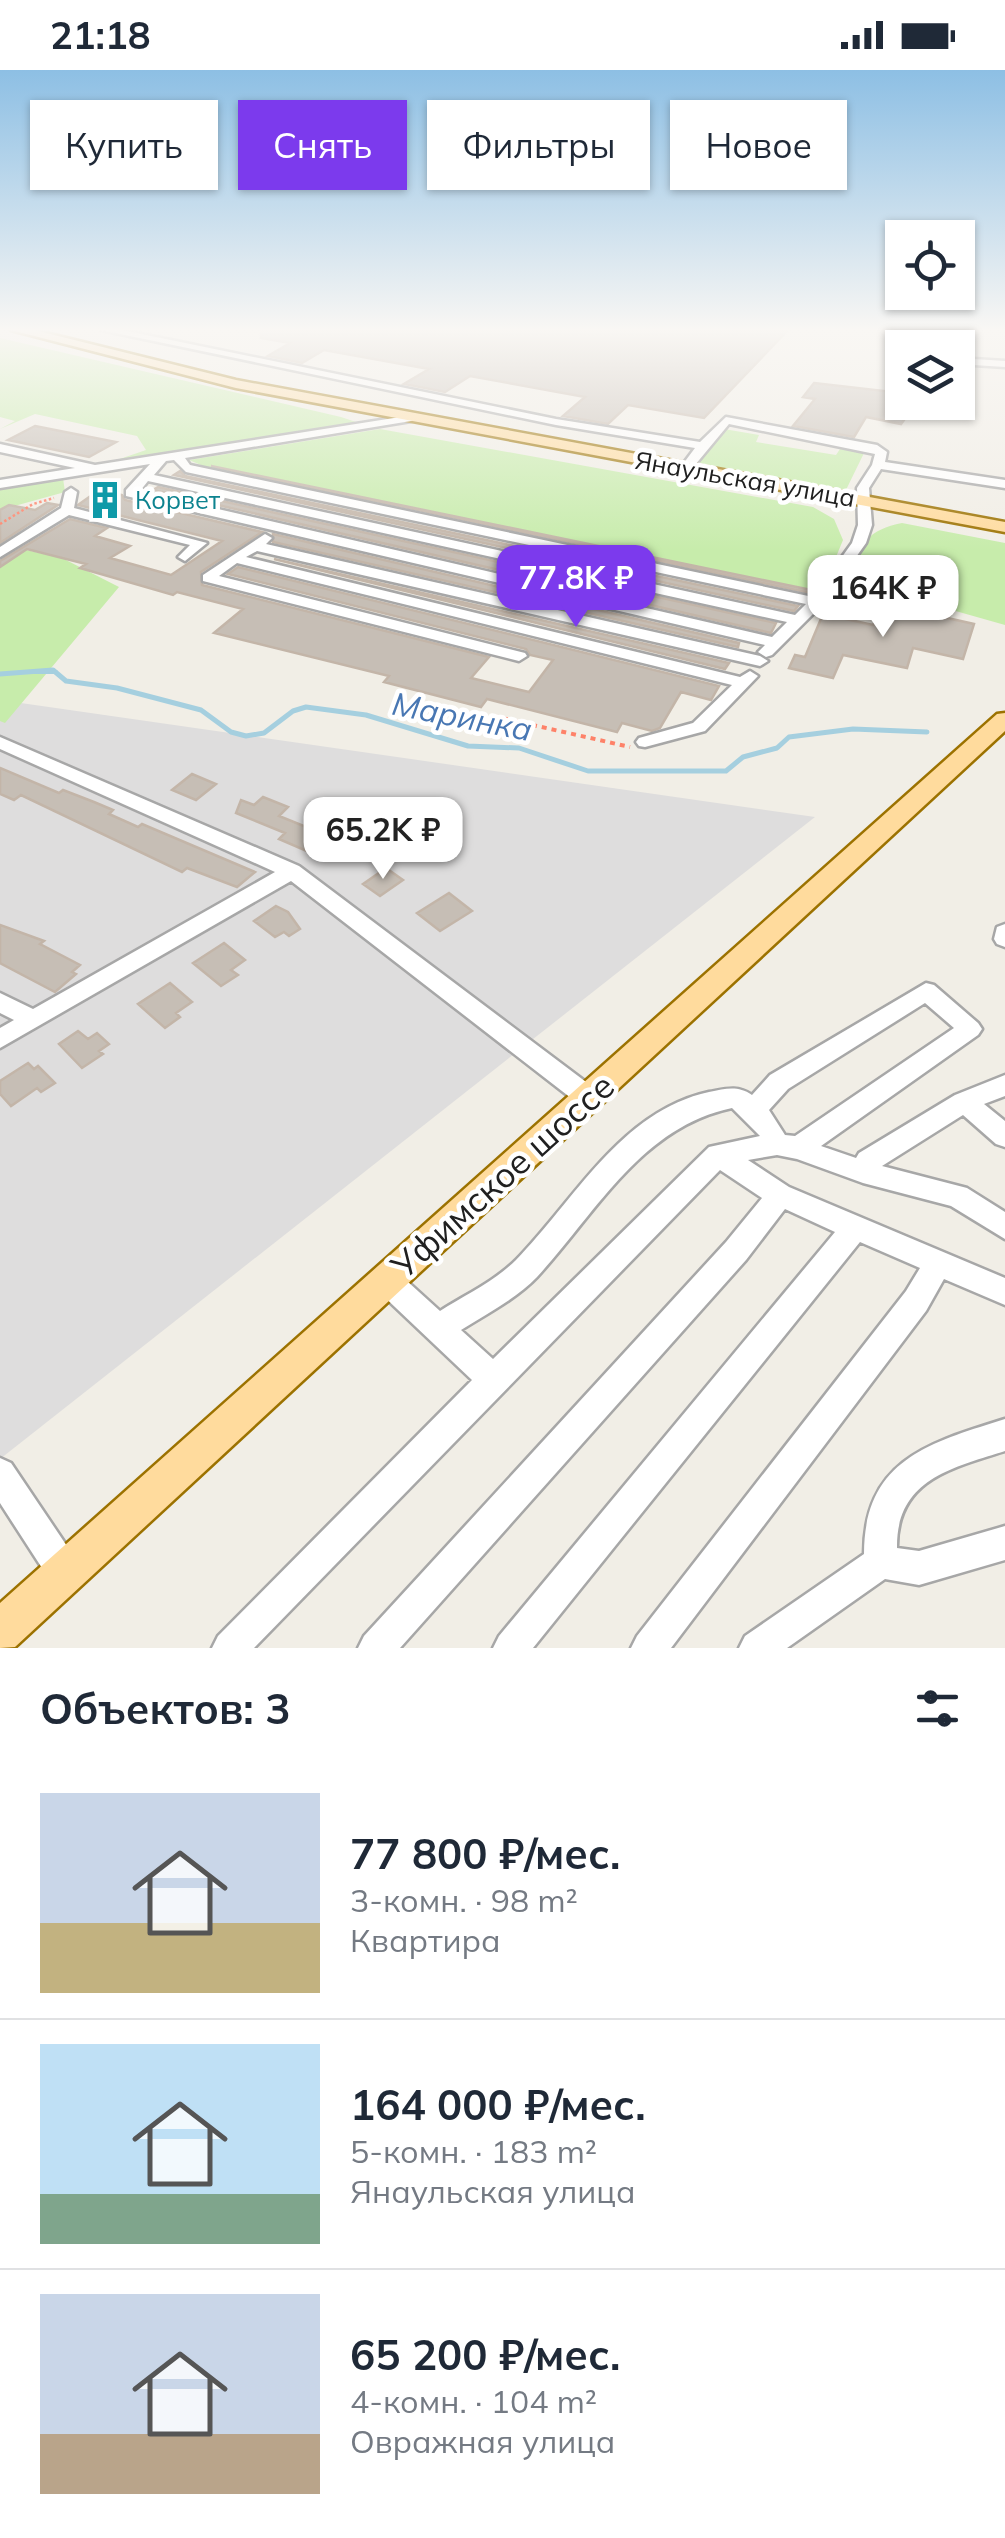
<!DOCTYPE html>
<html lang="ru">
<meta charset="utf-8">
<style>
body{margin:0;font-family:Mulish,sans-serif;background:#f2f2f3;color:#1f2937;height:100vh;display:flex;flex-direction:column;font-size:38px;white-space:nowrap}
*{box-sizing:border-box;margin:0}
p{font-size:32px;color:#747a83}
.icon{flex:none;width:55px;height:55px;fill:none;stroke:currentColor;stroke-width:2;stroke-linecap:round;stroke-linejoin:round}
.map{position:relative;height:1578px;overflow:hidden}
.drawer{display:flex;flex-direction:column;background:#fff;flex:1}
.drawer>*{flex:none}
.guide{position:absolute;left:30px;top:30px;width:945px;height:90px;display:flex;gap:20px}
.fabs{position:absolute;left:885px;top:150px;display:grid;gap:20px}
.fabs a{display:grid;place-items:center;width:90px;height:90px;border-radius:0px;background:#fff;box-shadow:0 2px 8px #0004;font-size:50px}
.price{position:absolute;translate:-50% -85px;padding:0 22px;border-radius:20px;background:#fff;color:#222;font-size:32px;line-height:65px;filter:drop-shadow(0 2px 5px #0008)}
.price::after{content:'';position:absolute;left:50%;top:60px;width:30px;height:22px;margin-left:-15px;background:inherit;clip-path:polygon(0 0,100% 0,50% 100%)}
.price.active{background:#7c3aed;color:#fff}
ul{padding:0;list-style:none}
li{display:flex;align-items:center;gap:30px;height:250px;padding:0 40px}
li+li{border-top:2px solid #e0e1e3}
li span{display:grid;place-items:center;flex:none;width:280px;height:200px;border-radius:0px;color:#555}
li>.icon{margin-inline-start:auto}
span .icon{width:120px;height:120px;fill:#fffc;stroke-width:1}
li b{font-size:42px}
h2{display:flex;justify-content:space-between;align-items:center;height:120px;padding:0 40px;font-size:42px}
.tag{padding:0 35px;border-radius:0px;background:#fff;box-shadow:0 2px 8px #0004;font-size:35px;line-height:90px}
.tag.active{background:#7c3aed;color:#fff}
.status{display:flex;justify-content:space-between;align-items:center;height:70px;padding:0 50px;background:#fff;direction:ltr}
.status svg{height:28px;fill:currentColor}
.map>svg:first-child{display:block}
.residential{fill:#dedddd}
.grass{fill:#c7ecab}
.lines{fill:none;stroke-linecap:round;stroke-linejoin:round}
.stream-far1{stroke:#a5cfdf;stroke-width:4}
.stream{stroke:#a5cfdf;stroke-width:5}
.building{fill:#c6beb5;stroke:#c3b5a8;stroke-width:2.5}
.minor-casing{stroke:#a7a7a7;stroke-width:5}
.major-casing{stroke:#9c7200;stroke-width:5}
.path-far1{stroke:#fe8269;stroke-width:2.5;stroke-dasharray:2.5 2.5;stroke-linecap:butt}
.path{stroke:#fe8269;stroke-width:4;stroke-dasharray:5 5;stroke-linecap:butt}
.minor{fill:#fff;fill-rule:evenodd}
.major{fill:#ffdb9d;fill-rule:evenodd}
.labels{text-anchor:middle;stroke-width:9;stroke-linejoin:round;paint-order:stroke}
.far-street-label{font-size:25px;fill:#202020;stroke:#fff}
.far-culture-label{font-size:25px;fill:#0d838f;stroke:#fff;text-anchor:start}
.water-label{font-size:32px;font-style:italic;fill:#4877b3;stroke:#fff}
.near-street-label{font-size:35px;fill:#202020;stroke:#fff}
</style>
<div class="status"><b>21:18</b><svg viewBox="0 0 49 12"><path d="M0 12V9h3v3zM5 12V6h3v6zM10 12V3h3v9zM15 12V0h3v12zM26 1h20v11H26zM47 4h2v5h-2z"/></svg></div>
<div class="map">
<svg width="1005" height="1578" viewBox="0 0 1005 1578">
<rect width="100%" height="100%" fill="#f1eee6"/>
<!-- residential -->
<path class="residential" d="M0,630L815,747L0,1389Z"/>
<!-- grass -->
<path class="grass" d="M0,268L341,347L362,354L111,392L146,380L137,366L35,344L0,359L15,351L0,347Z
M380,359L813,437L834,449L843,470L836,487L811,520L208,398L189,390Z
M724,359L759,365L756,372L836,385L840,379L864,383L844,424L695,398Z
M63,408L65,422L0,440V419Z
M902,453L1005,473V555L892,523L843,502C860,475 869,459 902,453Z
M26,480L62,488L119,517L5,653L0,651V497Z"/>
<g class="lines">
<!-- stream-far1 -->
<path class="stream-far1" d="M24,602H56"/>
<!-- stream -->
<path class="stream" d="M0,604L53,600L66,611L117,618L201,640L231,662L246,666L264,663L293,641L306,637L366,645L468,676L519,678L588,701H726L743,687L777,678L789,667L853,659L927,662"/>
</g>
<!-- building -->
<path class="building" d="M261,260H788L704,348L628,335L608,354L563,346L585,327L470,306L445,322L404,314L429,299L324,280L302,293L268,286L290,273L261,268Z
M814,313L902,323V332H917L901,354L866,347L854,367L793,356L815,329L803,327Z
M35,356L116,372L89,387L8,370Z
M211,396L811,520L810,523Z
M180,401L185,406L798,536L794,541L174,405Z
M158,417L776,553L771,563L153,420Z
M99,420L122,425L125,430L262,462L201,502L202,515L489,587L471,608L529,622L553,590L530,585L526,579L228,504L238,497L719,616L711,630L681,622L660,658L652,661L622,653L617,662L487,629L481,637L384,612L389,606L214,563L243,539L177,522L173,525L80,498L86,494L27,479L0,497V491L70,449L107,458L95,466L130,476L110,488L171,505L222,471L78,435Z
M47,433L58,435L0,473V440L9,435L35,440Z
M273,464L739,573L738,577L273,472Z
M274,489L729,593L725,599Z
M885,534L974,554L963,589L913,578L907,598L843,585L833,608L789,598L795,585L805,587L823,544L873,555Z
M0,698L59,723L63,720L94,732L113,740L109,744L138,757L142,754L255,802L237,817L187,798L182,802L21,725L14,730L0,724Z
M192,704L216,714L196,730L172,720Z
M263,727L288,737L279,746L326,765L309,782L279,769L285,763L236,743L241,730L254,735Z
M386,798L403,810L380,826L363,814Z
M449,823L472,841L440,861L417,843Z
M276,836L288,842L300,859L289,866L284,862L275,867L254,851Z
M0,855L44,871L40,874L80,895L72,902L76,904L55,922L0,893Z
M224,873L245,890L231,900L238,905L221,916L193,893Z
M170,913L192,932L176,943L180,947L165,958L138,934Z
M78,961L88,969L97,963L109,974L99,981L103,984L82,998L59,974Z
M28,993L34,999L38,996L55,1013L41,1022L37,1018L11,1036L0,1024V1011Z"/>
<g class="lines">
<!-- minor casing -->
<g class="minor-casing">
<path id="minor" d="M101,260H122L556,349L700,372L726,347L877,375L887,382L885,392L1005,410V418L881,399L869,418L872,455L866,473L822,535L772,585L766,587L758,582L765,575L126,426V420L150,394L0,418V410L75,398L0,382V374L95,395L413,345L419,348L417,350L185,388L190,395L813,527L852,473L858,455L857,418L872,395L875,384L729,354L690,401L686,402L680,398L695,378L556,355ZM174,390L186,402L806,534L795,545L154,405L166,391ZM148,411L787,552L772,567L140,421Z
M958,288L1005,291V297L958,294Z
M71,418L77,422L74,438L207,473L185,491L178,487L190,475L69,445L0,487V477L61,438L65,422Z
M265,464L272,468L266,474L760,586L768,591L760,596L257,481L246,487L740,607L750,601L758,606L705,661L645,677L639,676L636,672L639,668L693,653L732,615L237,493L219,506L525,583L527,586L519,591L203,511V505Z
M0,667L299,796L598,1021L601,1028L598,1035L589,1038L580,1035L291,811L0,978V958L14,950L0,943V923L33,939L275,802L0,679Z
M1005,854V877L997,874L994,869L997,857Z
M926,913L934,915L978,953L982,959L978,965L821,1076L856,1088L859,1083L955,1025L1005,1005V1026L984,1034L1005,1051V1077L996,1074L963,1045L882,1096L967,1118L1005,1142V1169L951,1136L863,1113L797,1089L777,1085L748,1090L789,1117L1005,1208V1235L944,1209L926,1241L671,1578H631L637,1566L906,1221L920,1198L860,1172L533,1578H493L499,1566L835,1162L785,1139L746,1190L400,1578H358L364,1566L726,1172L762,1128L720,1100L254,1578H212L218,1566L472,1310L377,1220L373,1211L377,1202L387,1198L397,1202L440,1241C465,1225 495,1211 516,1190C574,1131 621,1041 709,1022C726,1019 737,1015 752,1025L770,1005ZM925,933L954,958L795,1066L785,1065L769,1040L788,1019ZM732,1038L760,1066L709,1077L493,1289L461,1260C486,1244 516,1229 537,1207C596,1143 641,1057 732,1038Z
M1005,1349V1381C951,1398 896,1410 897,1478L919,1481L1005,1456V1490L919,1515L885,1509L787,1578H739L745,1566L864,1484C864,1390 929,1373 1005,1349Z
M0,1388L11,1393L77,1491L82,1503L77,1515L65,1520L53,1515L0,1433Z"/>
</g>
<!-- major casing -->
<g class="major-casing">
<path id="major" d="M11,260H34L236,310L1005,452V462L236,318Z
M1005,643V661L15,1577L0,1578V1533L997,644Z"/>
</g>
<!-- path-far1 -->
<path class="path-far1" d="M0,454L33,434L54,428"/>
<!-- path -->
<path class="path" d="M493,646L630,677"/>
<!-- minor -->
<use href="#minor" class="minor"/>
<!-- major -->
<use href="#major" class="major"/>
</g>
<!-- sky -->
<linearGradient id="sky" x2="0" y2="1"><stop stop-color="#8dbfe4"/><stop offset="0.54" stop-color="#f9f7f4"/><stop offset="1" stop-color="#f9f7f4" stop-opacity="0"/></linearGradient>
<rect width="1005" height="481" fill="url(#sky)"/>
<!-- icons -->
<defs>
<g id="building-bare" transform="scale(3)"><path d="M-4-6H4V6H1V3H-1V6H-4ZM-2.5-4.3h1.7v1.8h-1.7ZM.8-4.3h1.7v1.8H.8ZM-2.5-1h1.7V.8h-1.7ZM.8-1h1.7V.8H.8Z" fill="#0f9aa8" stroke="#fff" stroke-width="2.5" paint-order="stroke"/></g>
</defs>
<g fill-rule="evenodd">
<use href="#building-bare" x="105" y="430"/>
</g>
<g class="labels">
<!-- far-street labels -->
<g class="far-street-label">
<text transform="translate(745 409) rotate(10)" y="9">Янаульская улица</text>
</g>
<!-- far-culture labels -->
<g class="far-culture-label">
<text x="135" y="439">Корвет</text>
</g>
<!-- water labels -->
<g class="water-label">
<text transform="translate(462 647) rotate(11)" y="11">Маринка</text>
</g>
<!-- near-street labels -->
<g class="near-street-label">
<text transform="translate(503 1106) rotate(-42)" y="12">Уфимское шоссе</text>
</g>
</g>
</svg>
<div class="fabs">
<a><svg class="icon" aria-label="locate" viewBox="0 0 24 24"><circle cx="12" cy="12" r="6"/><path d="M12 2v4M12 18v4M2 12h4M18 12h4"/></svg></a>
<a><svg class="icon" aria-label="layers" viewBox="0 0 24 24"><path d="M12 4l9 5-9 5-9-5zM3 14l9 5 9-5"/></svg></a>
</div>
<b class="price active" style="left:576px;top:560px">77.8K ₽</b>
<b class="price" style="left:883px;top:570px">164K ₽</b>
<b class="price" style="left:383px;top:812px">65.2K ₽</b>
<div class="guide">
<a class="tag">Купить</a>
<a class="tag active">Снять</a>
<a class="tag">Фильтры</a>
<a class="tag">Новое</a>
</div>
</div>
<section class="drawer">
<h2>Объектов: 3<svg class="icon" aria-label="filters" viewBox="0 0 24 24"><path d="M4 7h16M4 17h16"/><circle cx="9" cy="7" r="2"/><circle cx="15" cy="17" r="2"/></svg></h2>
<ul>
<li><span style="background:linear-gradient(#c9d6e8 65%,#c2b280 0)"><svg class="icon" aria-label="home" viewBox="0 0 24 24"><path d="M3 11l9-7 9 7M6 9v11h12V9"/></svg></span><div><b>77 800 ₽/мес.</b><p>3-комн. · 98 m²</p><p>Квартира</p></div></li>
<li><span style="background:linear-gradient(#bfe0f5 75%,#7fa58c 0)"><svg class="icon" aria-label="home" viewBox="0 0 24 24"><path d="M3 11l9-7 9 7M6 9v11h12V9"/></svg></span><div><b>164 000 ₽/мес.</b><p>5-комн. · 183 m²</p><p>Янаульская улица</p></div></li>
<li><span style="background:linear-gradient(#c9d6e8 70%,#b9a48a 0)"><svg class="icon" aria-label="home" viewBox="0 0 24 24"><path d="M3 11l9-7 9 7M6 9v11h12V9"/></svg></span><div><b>65 200 ₽/мес.</b><p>4-комн. · 104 m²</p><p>Овражная улица</p></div></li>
</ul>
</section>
